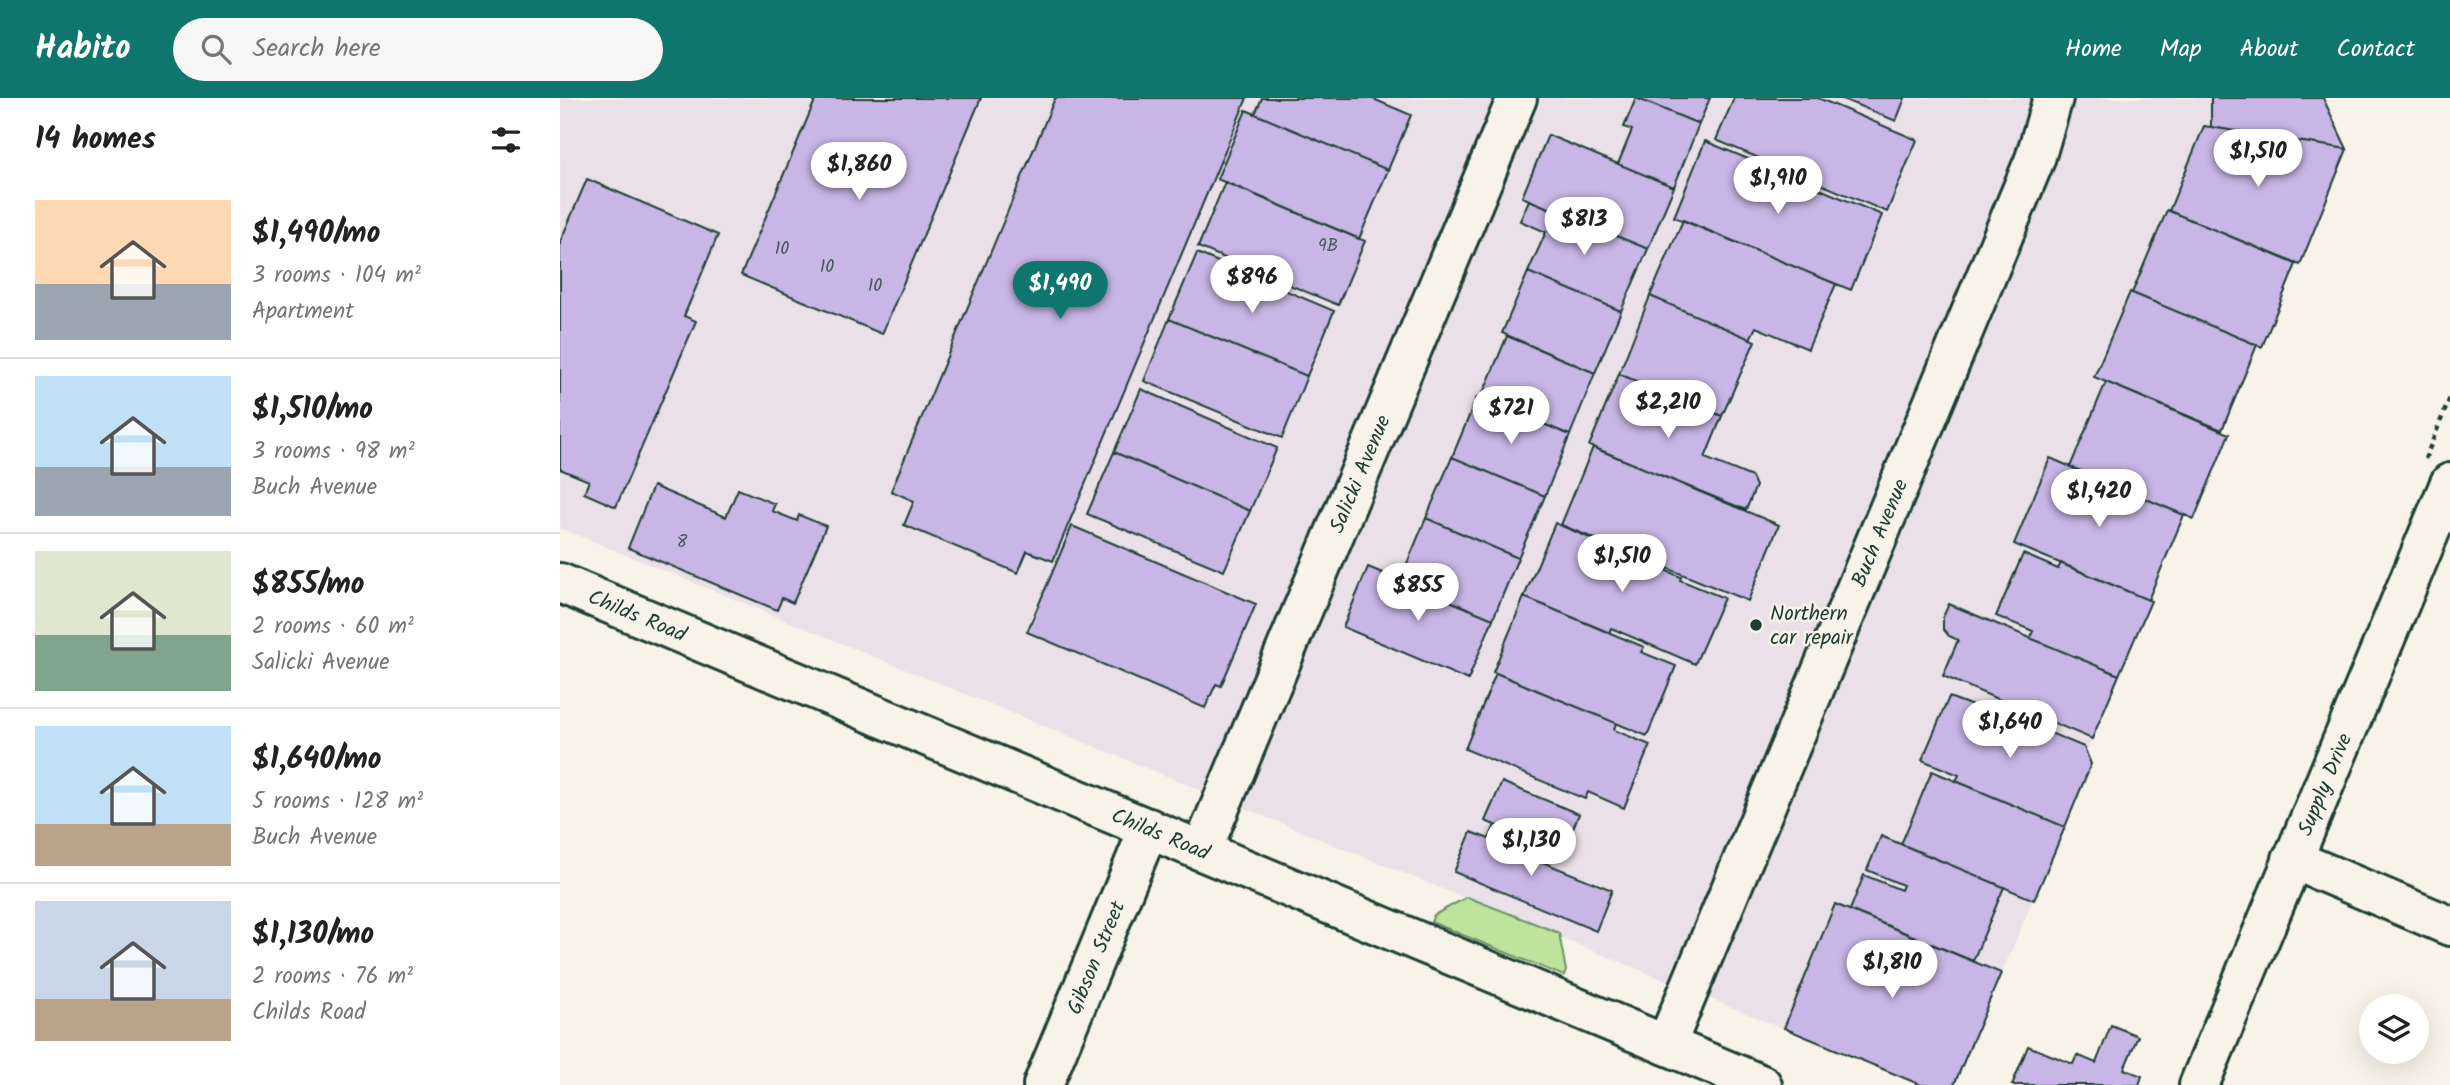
<!DOCTYPE html>
<meta charset="utf-8">
<style>
body{margin:0;font-family:Kalam,sans-serif;background:#f6f6f6;color:#222;height:100vh;display:flex;flex-direction:column;font-size:26px;white-space:nowrap}
*{box-sizing:border-box;margin:0}
p{font-size:23px;color:#767676}
.icon{flex:none;width:38px;height:38px;fill:none;stroke:currentColor;stroke-width:2;stroke-linecap:round;stroke-linejoin:round}
.map{position:relative;flex:1;overflow:hidden}
.details{display:flex;flex-direction:column;background:#fff;width:560px}
.details>*{flex:none}
.tools{position:absolute;left:1799px;top:896px;display:grid;gap:14px}
.tools a{display:grid;place-items:center;width:70px;height:70px;border-radius:50%;background:#fff;box-shadow:0 7px 28px #0002;font-size:35px}
.price{position:absolute;translate:-50% -60px;padding:0 16px;border-radius:24px;background:#fff;color:#222;font-size:23px;line-height:46px;filter:drop-shadow(0 2px 4px #0008)}
.price::after{content:'';position:absolute;left:50%;top:42px;width:21px;height:16px;margin-left:-10px;background:inherit;clip-path:polygon(0 0,100% 0,50% 100%)}
.price.on{background:#0f766e;color:#fff}
ul{padding:0;list-style:none}
li{display:flex;align-items:center;gap:21px;height:175px;padding:0 35px}
li+li{border-top:2px solid #e0e0e0}
li span{display:grid;place-items:center;flex:none;width:196px;height:140px;border-radius:0px;color:#555}
li>.icon{margin-inline-start:auto}
span .icon{width:84px;height:84px;fill:#fffc;stroke-width:1}
li b{font-size:30px}
h2{display:flex;justify-content:space-between;align-items:center;height:84px;padding:0 35px;font-size:30px}
header{display:flex;align-items:center;gap:42px;box-sizing:border-box;height:98px;padding:0 35px;background:#0f766e;color:#fff}
header strong{font-size:33px}
nav{display:flex;gap:38px;margin-inline-start:auto;font-size:24px}
.search{width:490px;height:63px;background:#f6f6f6;display:flex;align-items:center;gap:18px;box-sizing:border-box;padding:0 24px;border-radius:38px;color:#767676;font-size:26px}
main{display:flex;flex:1;min-height:0}
.map>svg:first-child{display:block}
.built{fill:#e9e1e7}
.green{fill:#bde39d;stroke:#6e9068;stroke-width:2}
.building{fill:#c8b6e6;stroke:#1f3d34;stroke-width:2}
.lines{fill:none;stroke-linecap:round;stroke-linejoin:round}
.minor-casing{stroke:#1f3d34;stroke-width:44}
.major-casing{stroke:#1f3d34;stroke-width:44}
.path{stroke:#1f3d34;stroke-width:4.5;stroke-dasharray:5 5;stroke-linecap:butt}
.minor{stroke:#f7f3e8;stroke-width:38}
.major{stroke:#f7f3e8;stroke-width:38}
.poi-dot{fill:#1f3d34;stroke:#f7f3e8;stroke-width:2.5}
.labels{text-anchor:middle;stroke-width:5;stroke-linejoin:round;paint-order:stroke}
.number-label{font-size:18px;fill:#495b60}
.street-label{font-size:21px;fill:#1f3d34;stroke:#f7f3e8}
.poi-label{font-size:21px;fill:#1f3d34;stroke:#f7f3e8;text-anchor:start}
</style>
<header>
<strong>Habito</strong>
<div class="search"><svg class="icon" aria-label="search" viewBox="0 0 24 24"><circle cx="10" cy="10" r="6"/><path d="M15 15l6 6"/></svg>Search here</div>
<nav><a>Home</a><a>Map</a><a>About</a><a>Contact</a></nav>
</header>
<main>
<section class="details">
<h2>14 homes<svg class="icon" aria-label="filters" viewBox="0 0 24 24"><path d="M4 7h16M4 17h16"/><circle cx="9" cy="7" r="2"/><circle cx="15" cy="17" r="2"/></svg></h2>
<ul>
<li><span style="background:linear-gradient(#ffd9b3 60%,#9aa5b1 0)"><svg class="icon" aria-label="home" viewBox="0 0 24 24"><path d="M3 11l9-7 9 7M6 9v11h12V9"/></svg></span><div><b>$1,490/mo</b><p>3 rooms · 104 m²</p><p>Apartment</p></div></li>
<li><span style="background:linear-gradient(#bfe0f5 65%,#9aa5b1 0)"><svg class="icon" aria-label="home" viewBox="0 0 24 24"><path d="M3 11l9-7 9 7M6 9v11h12V9"/></svg></span><div><b>$1,510/mo</b><p>3 rooms · 98 m²</p><p>Buch Avenue</p></div></li>
<li><span style="background:linear-gradient(#dfe7d0 60%,#7fa58c 0)"><svg class="icon" aria-label="home" viewBox="0 0 24 24"><path d="M3 11l9-7 9 7M6 9v11h12V9"/></svg></span><div><b>$855/mo</b><p>2 rooms · 60 m²</p><p>Salicki Avenue</p></div></li>
<li><span style="background:linear-gradient(#bfe0f5 70%,#b9a48a 0)"><svg class="icon" aria-label="home" viewBox="0 0 24 24"><path d="M3 11l9-7 9 7M6 9v11h12V9"/></svg></span><div><b>$1,640/mo</b><p>5 rooms · 128 m²</p><p>Buch Avenue</p></div></li>
<li><span style="background:linear-gradient(#c9d6e8 70%,#b9a48a 0)"><svg class="icon" aria-label="home" viewBox="0 0 24 24"><path d="M3 11l9-7 9 7M6 9v11h12V9"/></svg></span><div><b>$1,130/mo</b><p>2 rooms · 76 m²</p><p>Childs Road</p></div></li>
</ul>
</section>
<div class="map">
<svg width="1890" height="987" viewBox="0 0 1890 987">
<rect width="100%" height="100%" fill="#f7f3e8"/>
<filter id="ink" filterUnits="userSpaceOnUse"><feTurbulence type="fractalNoise" baseFrequency=".0143" numOctaves="2"/><feDisplacementMap in="SourceGraphic" scale="14" xChannelSelector="R" yChannelSelector="G"/><feConvolveMatrix kernelMatrix="1 2 1 2 8 2 1 2 1" color-interpolation-filters="sRGB"/></filter>
<g filter="url(#ink)">
<!-- built -->
<path class="built" d="M0,0H1763L1787,51L1740,167L1736,166L1702,249L1697,247L1662,332L1669,336L1634,421L1624,417L1588,502L1591,503L1526,655L1531,666L1394,987H1361L0,430Z"/>
<!-- green -->
<path class="green" d="M907,799L999,835L1006,873L1004,878L871,824L874,817Z"/>
<!-- building -->
<path class="building" d="M256,0H421L322,236L181,177Z
M495,0H687L493,463L467,453L458,475L344,427L354,403L331,393Z
M702,0H811L851,17L828,72L695,16Z
M1076,0H1150L1139,26Z
M1076,0L1139,26L1114,89L1058,66L1072,32L1064,29Z
M1174,0H1258L1357,42L1327,114L1156,42Z
M1280,0H1345L1336,23Z
M1651,0H1763L1787,51L1651,29Z
M686,12L828,72L799,141L657,81Z
M1644,28L1787,51L1740,167L1609,113Z
M988,37L1114,89L1088,151L962,99Z
M1145,43L1322,117L1291,192L1114,119Z
M27,81L158,137L124,218L136,223L56,409L24,395L29,383L0,371V144Z
M665,84L805,143L778,207L638,149Z
M969,102L1088,151L1061,213L968,174L986,134L960,123Z
M1607,112L1736,166L1702,249L1572,195Z
M1123,122L1276,186L1248,251L1196,229L1190,241L1090,198Z
M637,155L774,213L747,278L609,221Z
M968,174L1061,213L1035,275L942,235Z
M1570,194L1697,247L1662,332L1534,279Z
M1090,198L1195,243L1162,318L1059,276Z
M609,221L747,278L722,340L584,283Z
M947,238L1035,275L1010,337L921,300Z
M1059,276L1162,318L1145,360L1192,379L1196,388L1186,412L1029,348Z
M1546,284L1669,336L1634,421L1510,369Z
M581,291L717,350L690,413L554,354Z
M917,299L1010,337L985,398L892,359Z
M1033,349L1219,427L1188,503L1001,427Z
M554,354L690,413L664,473L527,416Z
M892,359L985,398L958,460L866,420Z
M1490,360L1624,417L1588,502L1454,446Z
M93,388L166,419L178,391L215,406L212,413L237,423L239,417L266,428L233,505L222,500L217,512L68,450Z
M866,420L958,460L933,521L840,482Z
M995,425L1121,479L1120,482L1164,500L1135,566L1051,530L1049,535L964,499Z
M512,428L696,506L661,588L656,586L645,610L467,534Z
M1463,456L1498,471L1501,465L1591,503L1559,577L1470,540L1473,533L1436,518Z
M808,469L933,521L908,582L783,529Z
M964,499L1084,549L1081,554L1116,568L1087,638L933,574Z
M1389,506L1559,577L1532,641L1383,578L1398,542L1389,538L1383,531V519Z
M936,575L1056,625L1054,632L1090,647L1064,710L1028,694L1025,701L905,651Z
M1389,599L1426,613L1428,609L1524,649L1531,666L1505,729L1396,683L1399,677L1362,662Z
M1372,673L1505,729L1474,802L1341,746Z
M942,684L1019,716L1003,755L925,723Z
M935,727L971,742L965,757L1052,792L1036,833L894,774L911,734L929,741Z
M1321,738L1444,789L1413,863L1290,812L1304,777L1341,792L1343,787L1307,772Z
M1275,806L1441,875L1394,987H1361L1224,930Z
M1551,927L1578,938L1564,971L1582,978L1579,987H1452L1468,948L1513,966L1517,957L1536,965Z"/>
<g class="lines">
<!-- minor casing -->
<g class="minor-casing">
<g id="minor">
<path id="s1" d="M642,752L957,0"/>
<path d="M1732,761L1890,828"/>
<path id="s2" d="M1106,947L1475,61L1493,0"/>
<path id="s3" d="M483,987L589,730"/>
<path id="s4" d="M1639,987L1890,385"/>
</g>
</g>
<!-- major casing -->
<g class="major-casing">
<g id="major">
<path id="s5" d="M0,485L1202,987"/>
</g>
</g>
<!-- path -->
<path class="path" d="M1865,361L1890,300"/>
<!-- minor -->
<use href="#minor" class="minor"/>
<!-- major -->
<use href="#major" class="major"/>
</g>
</g>
<!-- markers -->
<circle class="poi-dot" cx="1196" cy="527" r="7"/>
<g class="labels">
<!-- number labels -->
<g class="number-label">
<text x="768" y="153">9B</text>
<text x="222" y="156">10</text>
<text x="267" y="174">10</text>
<text x="315" y="193">10</text>
<text x="122" y="449">8</text>
</g>
<!-- street labels -->
<g class="street-label">
<text dy="7" stroke="none"><textPath href="#s1" startOffset="408">Salicki Avenue</textPath></text>
<text dy="7" stroke="none"><textPath href="#s2" startOffset="555">Buch Avenue</textPath></text>
<text dy="7" stroke="none"><textPath href="#s5" startOffset="84">Childs Road</textPath></text>
<text dy="7" stroke="none"><textPath href="#s4" startOffset="326">Supply Drive</textPath></text>
<text dy="7" stroke="none"><textPath href="#s5" startOffset="651">Childs Road</textPath></text>
<text dy="7" stroke="none"><textPath href="#s3" startOffset="138">Gibson Street</textPath></text>
</g>
<!-- poi labels -->
<g class="poi-label">
<text x="1210" y="522">Northern<tspan x="1210" dy="24">car repair</tspan></text>
</g>
</g>
</svg>
<div class="tools">
<a><svg class="icon" aria-label="layers" viewBox="0 0 24 24"><path d="M12 4l9 5-9 5-9-5zM3 14l9 5 9-5"/></svg></a>
</div>
<b class="price" style="left:1698px;top:91px">$1,510</b>
<b class="price" style="left:299px;top:104px">$1,860</b>
<b class="price" style="left:1218px;top:118px">$1,910</b>
<b class="price" style="left:1024px;top:159px">$813</b>
<b class="price" style="left:692px;top:217px">$896</b>
<b class="price on" style="left:500px;top:223px">$1,490</b>
<b class="price" style="left:1108px;top:342px">$2,210</b>
<b class="price" style="left:951px;top:348px">$721</b>
<b class="price" style="left:1539px;top:431px">$1,420</b>
<b class="price" style="left:1062px;top:496px">$1,510</b>
<b class="price" style="left:858px;top:525px">$855</b>
<b class="price" style="left:1450px;top:662px">$1,640</b>
<b class="price" style="left:971px;top:780px">$1,130</b>
<b class="price" style="left:1332px;top:902px">$1,810</b>
</div>
</main>
